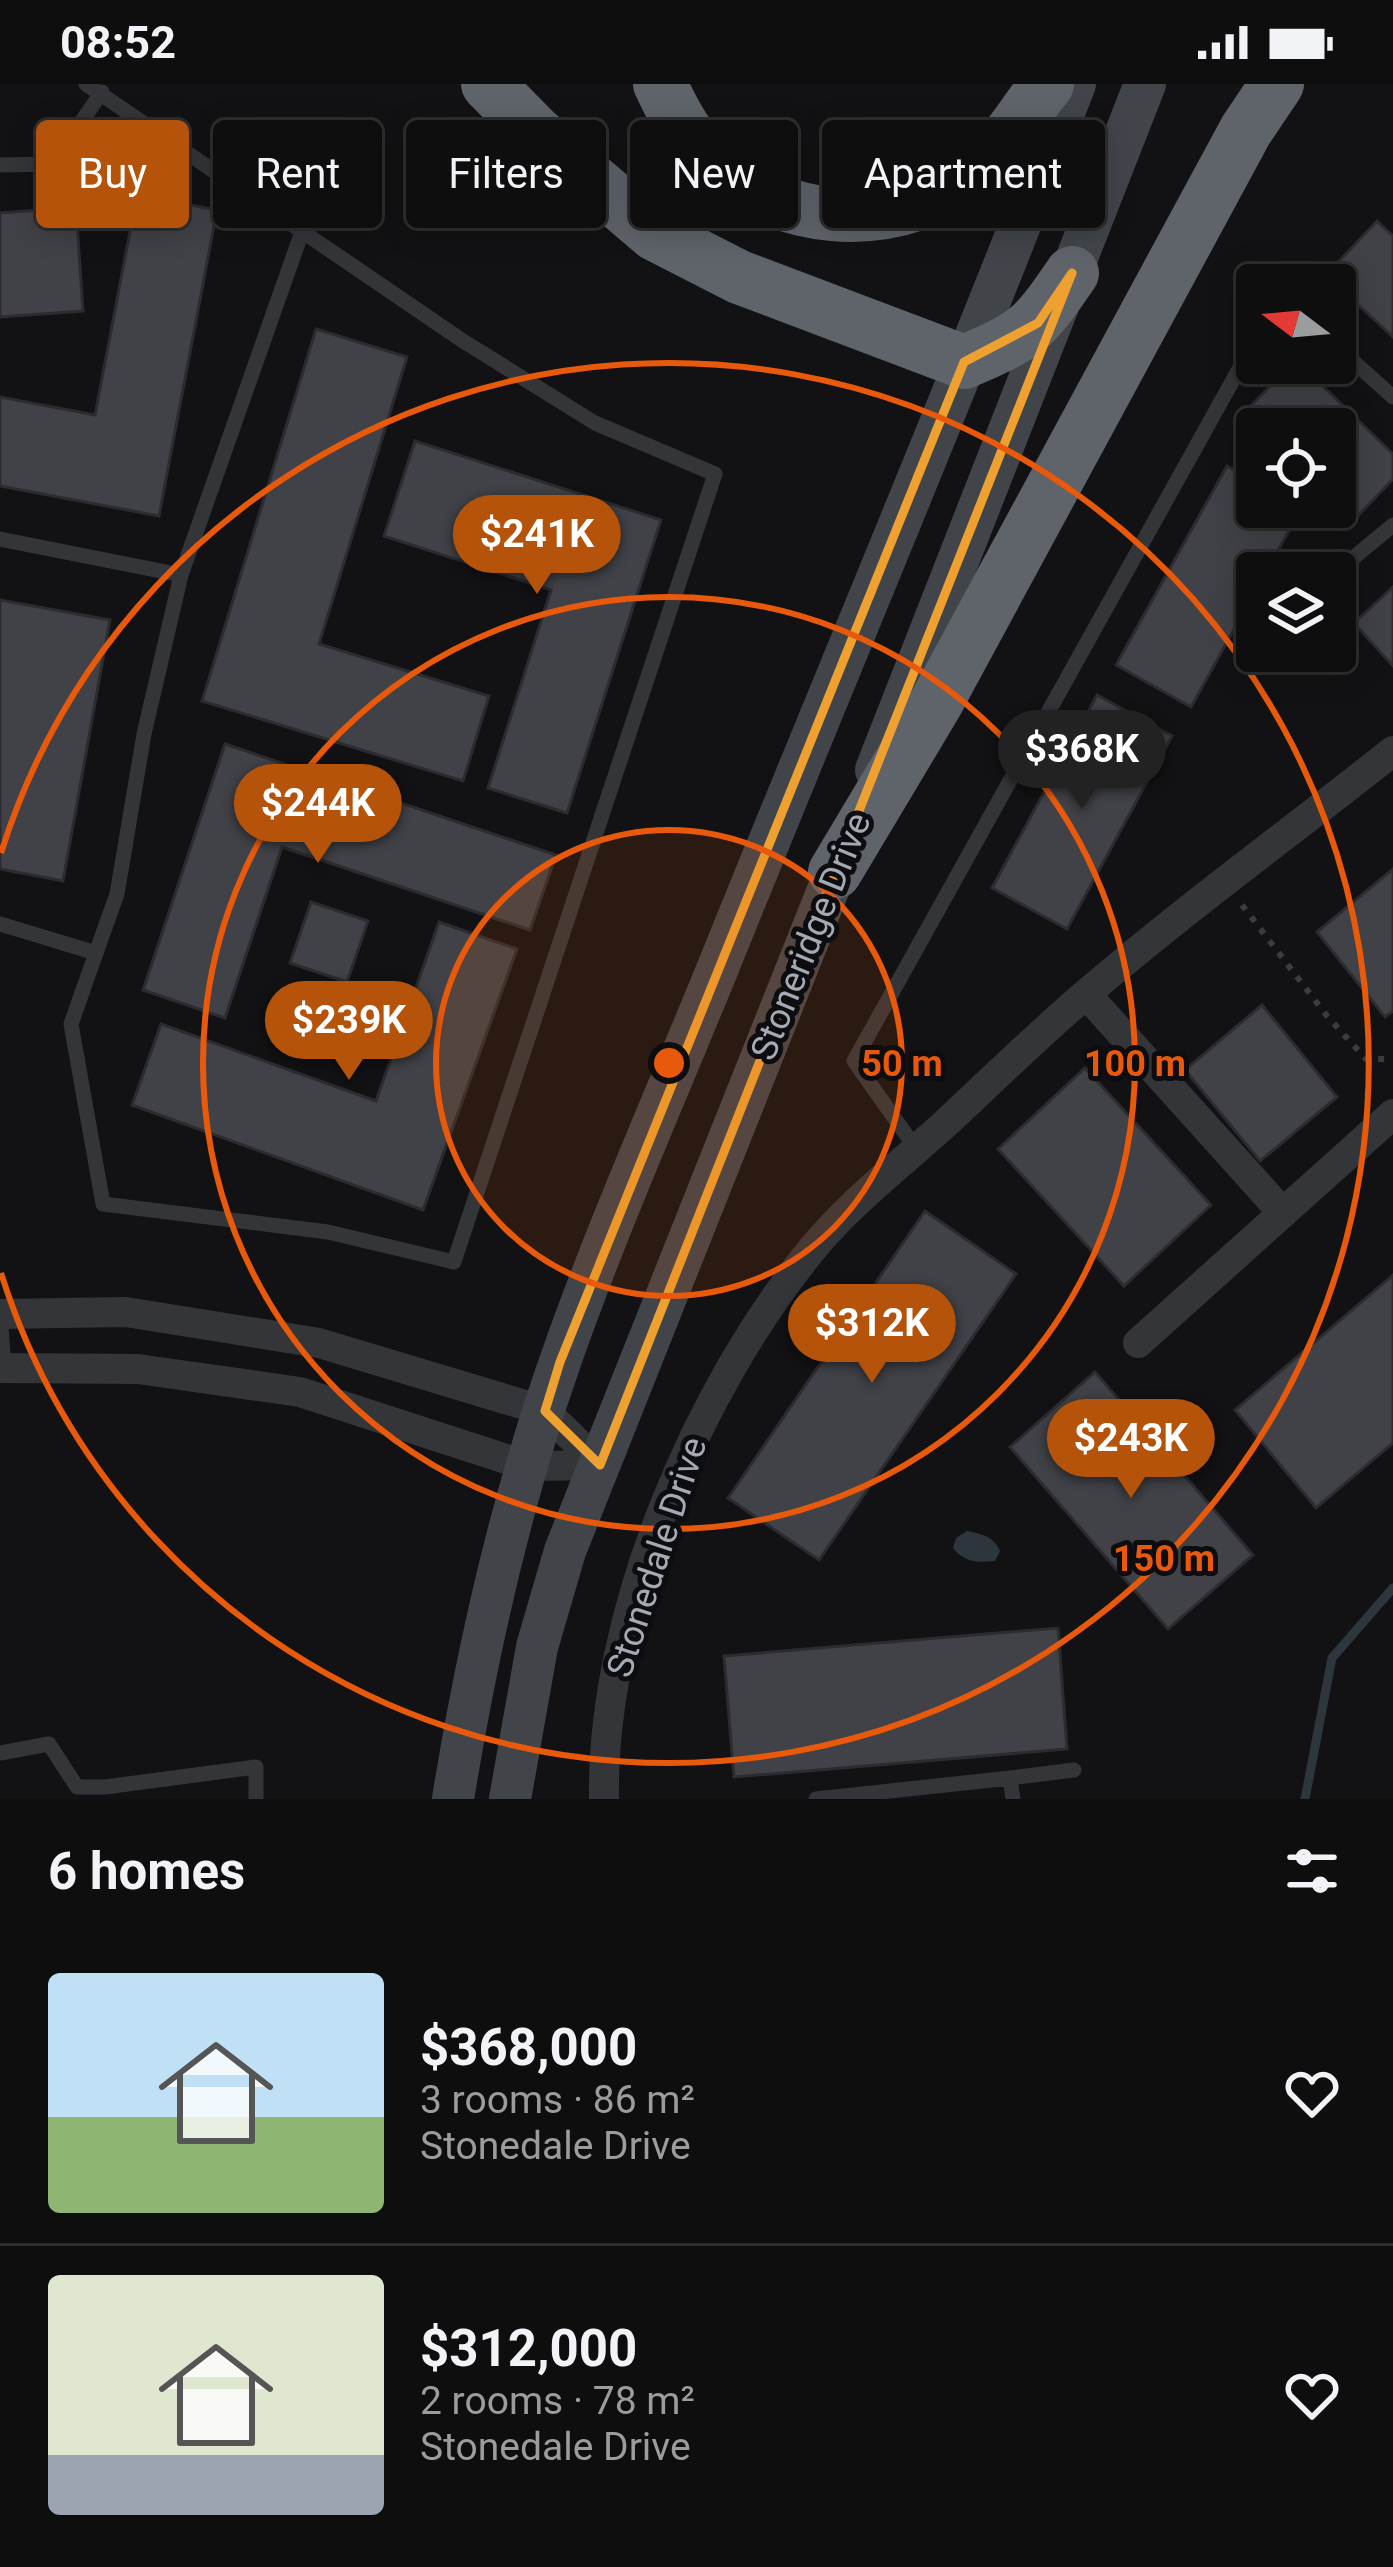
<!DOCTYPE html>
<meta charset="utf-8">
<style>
body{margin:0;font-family:Roboto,sans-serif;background:#1c1c1d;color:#f1f3f6;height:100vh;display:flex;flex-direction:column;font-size:45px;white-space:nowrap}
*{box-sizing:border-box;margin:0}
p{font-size:39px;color:#9b9c9e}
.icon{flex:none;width:66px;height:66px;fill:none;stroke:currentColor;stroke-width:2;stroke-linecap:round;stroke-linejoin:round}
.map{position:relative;height:1715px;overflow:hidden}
.sheet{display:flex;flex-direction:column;background:#0e0e0f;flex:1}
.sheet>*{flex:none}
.top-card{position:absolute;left:36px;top:36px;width:1323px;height:108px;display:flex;gap:24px}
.needle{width:78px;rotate:286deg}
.fabs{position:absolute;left:1236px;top:180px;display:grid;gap:24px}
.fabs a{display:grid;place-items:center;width:120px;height:120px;border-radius:12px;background:#0e0e0f;box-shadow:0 6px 30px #0003,0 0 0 3px #2e2e2f;font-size:60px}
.price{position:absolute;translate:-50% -102px;padding:0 27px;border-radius:42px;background:#b45309;color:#fff;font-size:39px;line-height:78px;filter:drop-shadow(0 3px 6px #0008)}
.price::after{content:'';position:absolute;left:50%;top:72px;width:36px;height:27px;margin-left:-18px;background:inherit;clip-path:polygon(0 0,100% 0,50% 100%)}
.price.current{background:#222;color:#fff}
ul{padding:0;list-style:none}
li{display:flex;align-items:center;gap:36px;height:300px;padding:0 48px}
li+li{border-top:3px solid #2e2e2f}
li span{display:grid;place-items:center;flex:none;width:336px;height:240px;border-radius:12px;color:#555}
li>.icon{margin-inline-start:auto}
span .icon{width:144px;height:144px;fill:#fffc;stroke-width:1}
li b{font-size:51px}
h2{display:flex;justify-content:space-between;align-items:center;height:144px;padding:0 48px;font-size:51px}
.chip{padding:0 42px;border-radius:12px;background:#0e0e0f;box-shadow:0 6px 30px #0003,0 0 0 3px #2e2e2f;font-size:42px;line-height:108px}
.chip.current{background:#b45309;color:#fff}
.status{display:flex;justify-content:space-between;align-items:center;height:84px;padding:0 60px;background:#0e0e0f;direction:ltr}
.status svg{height:33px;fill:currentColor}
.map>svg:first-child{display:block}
.water{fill:#2c363c}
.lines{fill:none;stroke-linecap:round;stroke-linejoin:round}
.stream{stroke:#2c363c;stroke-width:9}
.building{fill:#414247;stroke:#2c2c30;stroke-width:3}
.path{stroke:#393c40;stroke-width:6;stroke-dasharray:6 9;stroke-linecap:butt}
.service{stroke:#333539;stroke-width:15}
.minor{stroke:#333539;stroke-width:30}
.secondary{stroke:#414449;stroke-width:42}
.motorway{stroke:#5f636a;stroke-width:54}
.marked{fill:none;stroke:#eea030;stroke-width:9;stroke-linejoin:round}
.ring{fill:none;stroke:#e8590c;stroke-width:6}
.labels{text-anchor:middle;stroke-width:10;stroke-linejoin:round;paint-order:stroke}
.street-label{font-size:36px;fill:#a4aab4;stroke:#0d0d0f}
.centre{fill:#e8590c;stroke:#0d0d0f;stroke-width:6}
.ring-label{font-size:36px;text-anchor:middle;font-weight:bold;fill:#e8590c;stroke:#0d0d0f;stroke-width:10;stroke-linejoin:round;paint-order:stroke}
</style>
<div class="status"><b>08:52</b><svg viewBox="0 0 49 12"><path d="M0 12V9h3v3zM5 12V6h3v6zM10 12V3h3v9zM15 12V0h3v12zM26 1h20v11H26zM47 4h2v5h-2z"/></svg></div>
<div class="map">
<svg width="1393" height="1715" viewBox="0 0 1393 1715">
<rect width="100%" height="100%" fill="#121214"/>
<!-- water -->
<path class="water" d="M967,1447C982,1450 993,1452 1000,1467L995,1477C977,1479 964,1478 953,1464L956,1454Z"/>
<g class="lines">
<!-- stream -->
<path class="stream" d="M1305,1715L1332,1574L1393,1504"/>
</g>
<!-- building -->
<path class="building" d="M137,111L217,126L159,432L0,402V313L95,331Z
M76,123L83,227L0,233V129Z
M1377,137L1393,152V253L1326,191Z
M316,245L407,273L319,560L489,612L463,697L202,617Z
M1292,279H1299L1393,370V395L1352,438L1335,421V345L1257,346L1242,331Z
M415,357L661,436L567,729L488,704L551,506L384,452Z
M1227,382L1257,399V423L1302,424L1265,489H1257V504L1191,623L1116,581Z
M1393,503V582L1354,539Z
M0,516L110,536L63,797L0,785Z
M1097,611L1172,652L1067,845L992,804Z
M225,660L556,771L530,846L282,763L225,934L143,906Z
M1393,785V927L1385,933L1317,848Z
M311,818L368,837L347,898L290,879Z
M439,838L517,865L423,1126L132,1021L161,940L376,1017Z
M1262,921L1337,1013L1260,1077L1185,986Z
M1085,984L1211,1121L1124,1202L998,1065Z
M925,1127L1016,1190L819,1476L728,1414Z
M1393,1191V1359L1316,1424L1235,1326Z
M1095,1288L1253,1471L1168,1545L1010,1363Z
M1058,1544L1067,1665L734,1693L724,1572Z"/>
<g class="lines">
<!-- path -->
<path class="path" d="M1242,821L1327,932L1366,975H1393"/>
<!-- service -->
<path class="service" d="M0,81L52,80L102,8
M1335,261L1393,313
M0,455L181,491
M1335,489L1393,441
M0,840L96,869L71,940L103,1120L328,1148L454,1178L715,390L595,339L463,257L86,0
M96,869L117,810L144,650L181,491L303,145
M917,1066L854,977L1257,253
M0,1228L4,1284
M0,1669L49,1660L77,1703H105L256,1683V1715
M1010,1694L1074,1686
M816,1715L1010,1694L1013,1715"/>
<!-- minor -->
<path class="minor" d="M1086,910L1283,1129
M0,1230L126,1228L319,1259L545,1327L600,1381
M1138,1259L1393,1030
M0,1284L138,1285L300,1308L528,1382L600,1381
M604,1715C601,1530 697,1306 813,1164C851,1118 902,1079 946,1039C992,996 1038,951 1086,910C1185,825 1291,748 1393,667"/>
<!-- secondary -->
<path class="secondary" d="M876,686L1145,0
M453,1715C477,1567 510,1420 560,1278C606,1146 664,1016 717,886C836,591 961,297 1075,0
M510,1715L537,1563L565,1467L846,761"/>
<!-- motorway -->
<path class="motorway" d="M488,0L534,47L655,150L739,193L964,278C1028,251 1033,246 1072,189
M660,0C668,16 676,34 687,49C758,146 905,160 990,74C1011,53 1028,23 1047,0
M835,788L936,619L1246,46L1277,0"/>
</g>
<!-- marked area -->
<path class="marked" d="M1072,189L600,1381L545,1327L560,1278L964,278L1038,239Z"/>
<!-- distance rings -->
<circle cx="669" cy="979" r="233" fill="#e8590c" fill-opacity=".12"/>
<g class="ring">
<circle cx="669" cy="979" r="233"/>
<circle cx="669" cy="979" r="466"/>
<path d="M1 769A700 700 0 1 1 1 1189"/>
</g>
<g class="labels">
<!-- street labels -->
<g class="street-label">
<text transform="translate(810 852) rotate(-68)" y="13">Stoneridge Drive</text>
<text transform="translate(656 1473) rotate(-72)" y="13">Stonedale Drive</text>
</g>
</g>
<circle cx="669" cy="979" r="18" class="centre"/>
<g class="ring-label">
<text x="902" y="992">50 m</text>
<text x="1135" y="992">100 m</text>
<text x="1164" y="1487">150 m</text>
</g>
</svg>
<div class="fabs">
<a><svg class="needle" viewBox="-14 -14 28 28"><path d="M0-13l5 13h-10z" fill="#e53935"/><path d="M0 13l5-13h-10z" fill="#9b9c9e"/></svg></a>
<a><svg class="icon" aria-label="locate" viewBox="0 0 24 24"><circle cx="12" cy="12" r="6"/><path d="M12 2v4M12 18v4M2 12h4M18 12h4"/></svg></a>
<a><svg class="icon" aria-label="layers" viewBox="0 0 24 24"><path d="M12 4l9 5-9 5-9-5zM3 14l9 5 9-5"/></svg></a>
</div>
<b class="price" style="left:537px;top:513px">$241K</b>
<b class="price current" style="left:1082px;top:728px">$368K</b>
<b class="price" style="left:318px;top:782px">$244K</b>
<b class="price" style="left:349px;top:999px">$239K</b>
<b class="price" style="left:872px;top:1302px">$312K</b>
<b class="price" style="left:1131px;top:1417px">$243K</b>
<div class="top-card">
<a class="chip current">Buy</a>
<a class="chip">Rent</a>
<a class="chip">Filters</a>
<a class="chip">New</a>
<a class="chip">Apartment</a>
</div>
</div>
<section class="sheet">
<h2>6 homes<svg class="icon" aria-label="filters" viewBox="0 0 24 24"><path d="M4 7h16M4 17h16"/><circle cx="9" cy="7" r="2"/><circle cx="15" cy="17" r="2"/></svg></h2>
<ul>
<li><span style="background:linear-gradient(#bfe0f5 60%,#8fb573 0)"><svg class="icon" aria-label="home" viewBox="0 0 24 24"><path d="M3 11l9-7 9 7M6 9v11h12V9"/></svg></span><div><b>$368,000</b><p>3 rooms · 86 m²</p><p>Stonedale Drive</p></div><svg class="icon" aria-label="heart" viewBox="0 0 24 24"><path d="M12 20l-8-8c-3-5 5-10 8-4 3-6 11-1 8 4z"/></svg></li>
<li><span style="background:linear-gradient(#dfe7d0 75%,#9aa5b1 0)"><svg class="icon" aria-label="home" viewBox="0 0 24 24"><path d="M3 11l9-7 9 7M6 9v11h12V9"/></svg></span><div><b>$312,000</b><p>2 rooms · 78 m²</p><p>Stonedale Drive</p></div><svg class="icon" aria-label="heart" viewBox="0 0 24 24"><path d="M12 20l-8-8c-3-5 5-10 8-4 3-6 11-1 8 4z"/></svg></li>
</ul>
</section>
